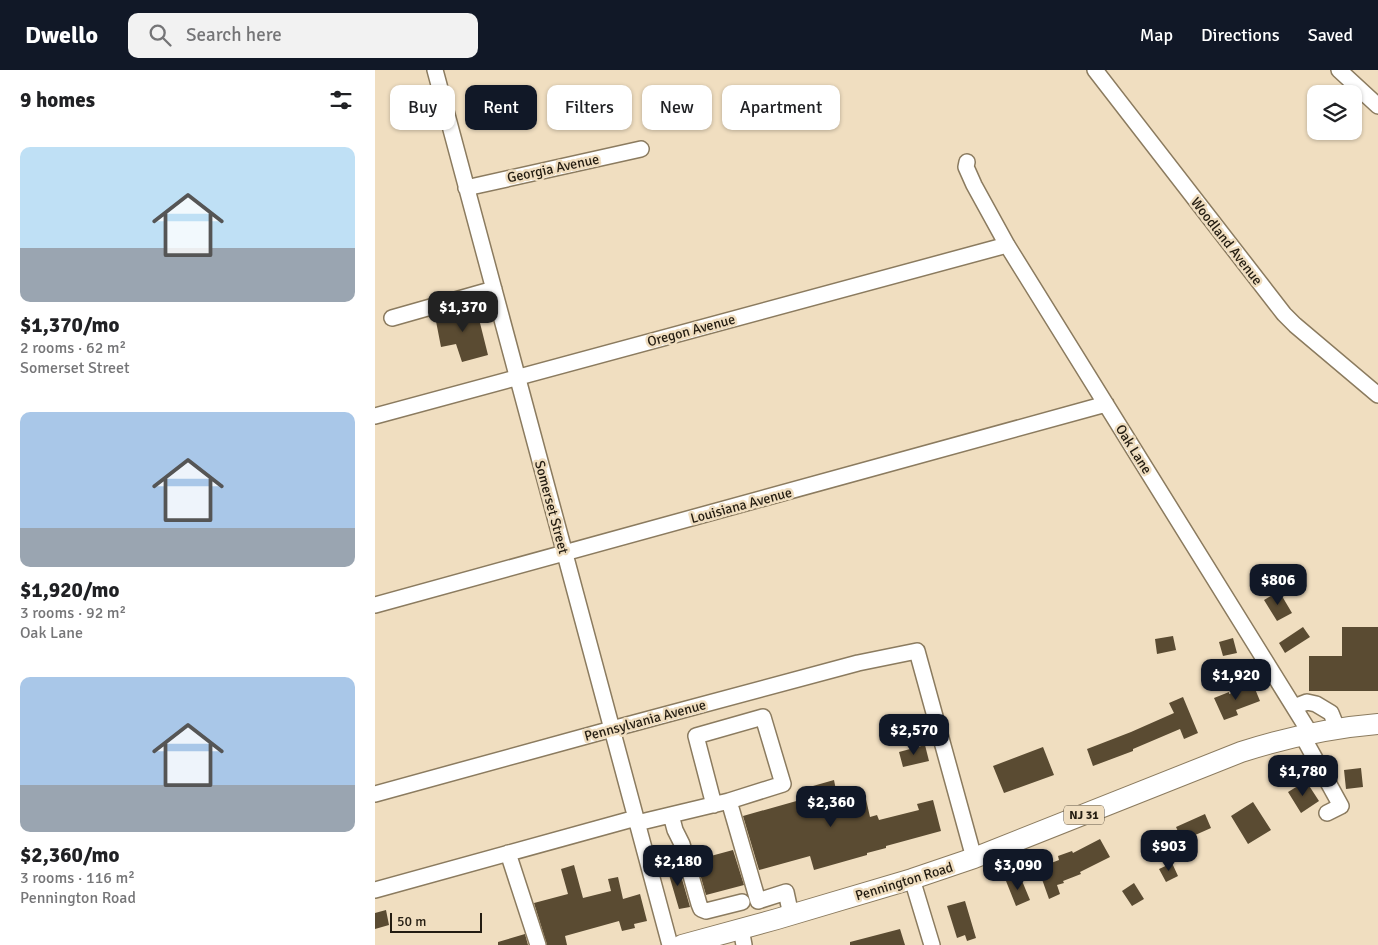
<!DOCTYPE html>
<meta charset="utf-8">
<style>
body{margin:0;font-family:Signika,sans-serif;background:#f2f2f2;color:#202124;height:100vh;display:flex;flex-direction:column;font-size:19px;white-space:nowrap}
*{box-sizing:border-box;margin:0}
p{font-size:16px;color:#757577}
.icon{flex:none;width:28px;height:28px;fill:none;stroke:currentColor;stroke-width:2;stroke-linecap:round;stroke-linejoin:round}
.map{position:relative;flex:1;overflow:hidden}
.panel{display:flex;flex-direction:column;background:#fff;width:375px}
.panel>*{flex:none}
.hud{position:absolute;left:15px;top:15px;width:475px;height:45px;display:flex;gap:10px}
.buttons{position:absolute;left:932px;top:15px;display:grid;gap:10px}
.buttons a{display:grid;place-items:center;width:55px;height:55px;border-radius:10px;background:#fff;box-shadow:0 1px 4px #0004;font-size:25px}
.scale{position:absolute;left:15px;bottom:12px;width:92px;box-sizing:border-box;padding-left:5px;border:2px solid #231c11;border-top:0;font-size:14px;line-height:18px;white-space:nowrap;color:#231c11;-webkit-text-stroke:4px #f0dec0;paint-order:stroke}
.price{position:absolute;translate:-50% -42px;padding:0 11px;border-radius:10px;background:#111827;color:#fff;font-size:16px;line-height:32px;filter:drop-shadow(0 1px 2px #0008)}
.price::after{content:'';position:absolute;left:50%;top:30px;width:15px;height:11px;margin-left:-8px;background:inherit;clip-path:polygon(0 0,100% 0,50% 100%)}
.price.on{background:#222;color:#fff}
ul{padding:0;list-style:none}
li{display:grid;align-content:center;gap:10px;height:265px;padding:0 20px}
li span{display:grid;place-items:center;height:155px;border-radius:10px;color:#555}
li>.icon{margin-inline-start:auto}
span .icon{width:90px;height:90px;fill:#fffc;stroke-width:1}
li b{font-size:21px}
h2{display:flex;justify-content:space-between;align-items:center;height:60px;padding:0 20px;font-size:21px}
.tag{padding:0 18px;border-radius:10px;background:#fff;box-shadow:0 1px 4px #0004;font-size:18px;line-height:45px}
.tag.on{background:#111827;color:#fff}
header{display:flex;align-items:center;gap:30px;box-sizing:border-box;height:70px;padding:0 25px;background:#111827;color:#fff}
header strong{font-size:24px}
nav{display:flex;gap:28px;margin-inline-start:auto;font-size:18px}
.search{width:350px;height:45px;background:#f2f2f2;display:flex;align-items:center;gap:12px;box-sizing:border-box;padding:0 18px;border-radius:10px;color:#757577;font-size:19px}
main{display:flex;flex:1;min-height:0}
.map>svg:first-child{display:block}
.building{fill:#5a4b32}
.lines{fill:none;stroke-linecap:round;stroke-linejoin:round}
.minor-casing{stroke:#8b7b5f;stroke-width:18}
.major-casing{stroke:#8b7b5f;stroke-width:22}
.minor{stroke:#fff;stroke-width:15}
.major{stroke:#fff;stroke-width:20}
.labels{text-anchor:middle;stroke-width:5;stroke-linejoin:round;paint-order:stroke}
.shield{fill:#f0dec0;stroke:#605646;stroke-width:1}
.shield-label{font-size:12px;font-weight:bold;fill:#231c11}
.street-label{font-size:14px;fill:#231c11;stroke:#f0dec0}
</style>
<header>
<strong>Dwello</strong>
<div class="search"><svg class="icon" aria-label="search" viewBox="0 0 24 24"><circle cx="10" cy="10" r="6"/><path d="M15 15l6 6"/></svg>Search here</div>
<nav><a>Map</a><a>Directions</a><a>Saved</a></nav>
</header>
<main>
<section class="panel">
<h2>9 homes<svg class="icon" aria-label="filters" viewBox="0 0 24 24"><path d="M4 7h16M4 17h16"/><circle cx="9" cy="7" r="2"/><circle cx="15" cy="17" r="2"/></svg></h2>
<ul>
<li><span style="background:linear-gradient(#bfe0f5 65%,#9aa5b1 0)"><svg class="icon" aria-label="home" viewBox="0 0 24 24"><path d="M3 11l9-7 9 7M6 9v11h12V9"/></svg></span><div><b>$1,370/mo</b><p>2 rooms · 62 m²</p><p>Somerset Street</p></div></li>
<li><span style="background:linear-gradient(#a9c7e8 75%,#9aa5b1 0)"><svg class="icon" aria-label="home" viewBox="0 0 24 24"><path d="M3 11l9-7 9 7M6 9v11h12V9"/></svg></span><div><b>$1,920/mo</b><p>3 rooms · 92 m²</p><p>Oak Lane</p></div></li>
<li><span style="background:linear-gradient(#a9c7e8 70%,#9aa5b1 0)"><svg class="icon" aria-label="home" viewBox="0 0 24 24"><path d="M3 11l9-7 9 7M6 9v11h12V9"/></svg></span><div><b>$2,360/mo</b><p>3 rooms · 116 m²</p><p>Pennington Road</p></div></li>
</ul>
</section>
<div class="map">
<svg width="1003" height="875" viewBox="0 0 1003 875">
<rect width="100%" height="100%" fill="#f0dec0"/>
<!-- building -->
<path class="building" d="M101,237L113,285L87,292L81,274L66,277L60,246Z
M904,521L917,543L902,551L889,530Z
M928,557L935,567L910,583L904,573Z
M967,557H1003V621H934V586H967Z
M798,566L801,580L782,584L780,569Z
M858,568L862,583L848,586L844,572Z
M878,614L885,631L861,640L863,645L849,650L839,628L854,622V624Z
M808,627L823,663L809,669L805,659L758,679V681L718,696L712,679L756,662L799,643L794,633Z
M550,675L554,691L528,697L524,682Z
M668,677L679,705L629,723L618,696Z
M986,698L988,717L971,719L969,700Z
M459,710L461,720L473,716L476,728L490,725L495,747L502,745L504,750L544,740L542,734L558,730L566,761L511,776V778L492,783V785L439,800L435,786L384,800L368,746L425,730L431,718Z
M931,711L944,731L926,743L913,722Z
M878,732L896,760L873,774L856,746Z
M830,744L836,758L818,766L816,763L806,768L801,757Z
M725,769L735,787L705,802L706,804L688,811L689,813L682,815L685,824L674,829L663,798L684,790L683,786L697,781L698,783Z
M358,780L369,815L331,825L321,790Z
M797,793L803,806L791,812L784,799Z
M199,795L208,828L236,821L233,809L243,807L248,829L265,824L272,851L259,854L260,858L247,861L244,851L190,866L192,875H172L159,833L193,824L186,799Z
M303,795L315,837L304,839L292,798Z
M645,806L655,830L641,836L631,811Z
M759,813L769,829L757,836L747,821Z
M590,831L601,868L592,871L590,865L582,868L572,836Z
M11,840L14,855L0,859V843Z
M525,859L530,875H475V872Z
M150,864L153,875H123V872Z"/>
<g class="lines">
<!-- minor casing -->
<g class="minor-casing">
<path id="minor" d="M60,0L295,875
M720,0L909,244L920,255L1003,325
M964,0L1003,36
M592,92L591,97L599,115L632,175L935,663
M91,118L266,79
M17,248L119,219
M0,346L632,175
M0,535L731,334
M919,637L932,632L941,634L956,643L962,658
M927,665L966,736L952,743
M0,724L237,659L483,593L542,581L599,788
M339,735L321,666L388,647L408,714L354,731
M296,745L300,760L307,774L324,834L326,839L331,841L367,832
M262,753L354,731L383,831L411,822L416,845
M133,783L163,875
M537,809L557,875
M0,820L261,748
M366,859L369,875"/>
</g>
<!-- major casing -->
<g class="major-casing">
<path id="major" d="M307,875L402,849L537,809L599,788L866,682C913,667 954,658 1003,654"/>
</g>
<!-- minor -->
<use href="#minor" class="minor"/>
<!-- major -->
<use href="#major" class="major"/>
</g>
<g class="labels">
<!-- shield labels -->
<rect class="shield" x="689" y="735.5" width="40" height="19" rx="4"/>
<g class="shield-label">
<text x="709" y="749">NJ 31</text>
</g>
<!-- street labels -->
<g class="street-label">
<text transform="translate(178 98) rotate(-12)" y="5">Georgia Avenue</text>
<text transform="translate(852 171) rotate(52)" y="5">Woodland Avenue</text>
<text transform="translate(316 260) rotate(-15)" y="5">Oregon Avenue</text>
<text transform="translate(759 379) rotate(58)" y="5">Oak Lane</text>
<text transform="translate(366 435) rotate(-15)" y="5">Louisiana Avenue</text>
<text transform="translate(177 437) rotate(75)" y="5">Somerset Street</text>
<text transform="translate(270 650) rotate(-15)" y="5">Pennsylvania Avenue</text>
<text transform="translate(529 811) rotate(-17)" y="5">Pennington Road</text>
</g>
</g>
</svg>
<div class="buttons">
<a><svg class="icon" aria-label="layers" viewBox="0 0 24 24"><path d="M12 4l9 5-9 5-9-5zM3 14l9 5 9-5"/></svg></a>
</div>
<div class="scale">50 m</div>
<b class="price on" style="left:88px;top:263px">$1,370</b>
<b class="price" style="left:903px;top:536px">$806</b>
<b class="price" style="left:861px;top:631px">$1,920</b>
<b class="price" style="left:539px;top:686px">$2,570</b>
<b class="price" style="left:928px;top:727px">$1,780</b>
<b class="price" style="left:456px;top:758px">$2,360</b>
<b class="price" style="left:794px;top:802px">$903</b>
<b class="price" style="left:303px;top:817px">$2,180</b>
<b class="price" style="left:643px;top:821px">$3,090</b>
<div class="hud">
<a class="tag">Buy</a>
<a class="tag on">Rent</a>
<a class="tag">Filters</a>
<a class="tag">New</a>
<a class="tag">Apartment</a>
</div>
</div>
</main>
